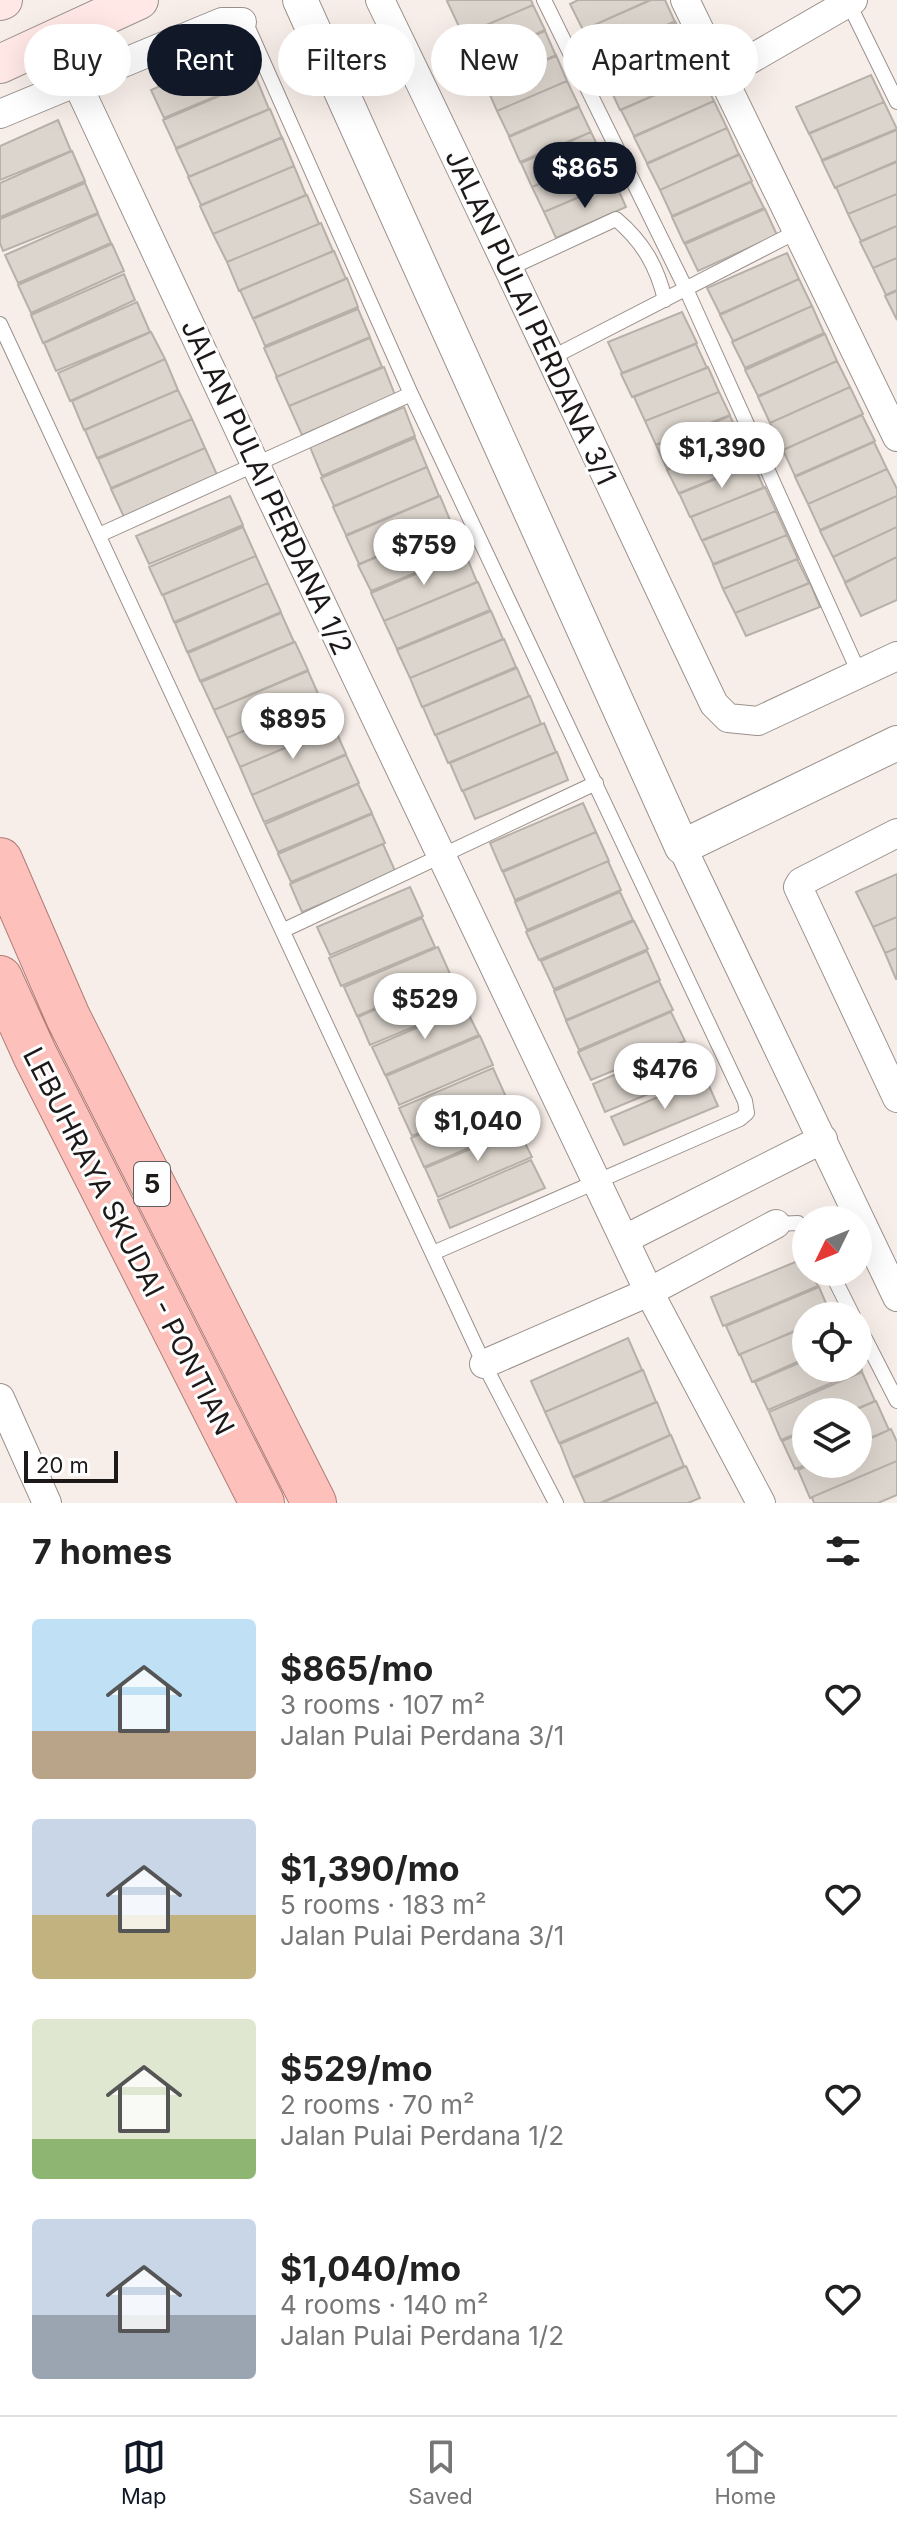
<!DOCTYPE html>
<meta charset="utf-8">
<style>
body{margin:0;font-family:Inter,sans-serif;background:#f2f2f2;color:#222;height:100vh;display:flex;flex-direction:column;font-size:30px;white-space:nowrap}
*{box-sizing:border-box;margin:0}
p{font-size:26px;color:#767676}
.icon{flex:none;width:44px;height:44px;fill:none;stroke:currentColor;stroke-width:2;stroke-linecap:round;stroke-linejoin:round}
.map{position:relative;height:1503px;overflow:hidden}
.details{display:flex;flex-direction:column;background:#fff;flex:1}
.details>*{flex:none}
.guide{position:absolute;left:24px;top:24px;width:850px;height:72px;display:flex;gap:16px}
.needle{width:52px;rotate:227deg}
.buttons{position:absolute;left:792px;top:1206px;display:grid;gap:16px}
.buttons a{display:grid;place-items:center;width:80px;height:80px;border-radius:50%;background:#fff;box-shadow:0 8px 32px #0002;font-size:40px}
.scale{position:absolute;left:24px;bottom:20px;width:94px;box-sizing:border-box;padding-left:8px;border:4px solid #1d1918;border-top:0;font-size:22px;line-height:28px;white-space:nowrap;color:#1d1918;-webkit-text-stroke:6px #fefefe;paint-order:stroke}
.price{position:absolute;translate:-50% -68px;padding:0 18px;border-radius:28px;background:#fff;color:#222;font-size:26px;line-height:52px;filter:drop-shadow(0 2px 4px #0008)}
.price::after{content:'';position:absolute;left:50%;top:48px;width:24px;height:18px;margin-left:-12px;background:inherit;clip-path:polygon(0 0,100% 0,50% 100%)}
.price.selected{background:#111827;color:#fff}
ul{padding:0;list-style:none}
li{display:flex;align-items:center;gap:24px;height:200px;padding:0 32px}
li span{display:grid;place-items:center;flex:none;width:224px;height:160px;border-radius:8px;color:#555}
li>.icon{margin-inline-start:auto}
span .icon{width:96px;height:96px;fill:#fffc;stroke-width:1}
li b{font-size:34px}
h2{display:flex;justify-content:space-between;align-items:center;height:96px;padding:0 32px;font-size:34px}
.pill{padding:0 28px;border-radius:36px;background:#fff;box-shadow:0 8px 32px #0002;font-size:28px;line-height:72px}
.pill.selected{background:#111827;color:#fff}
.tab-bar{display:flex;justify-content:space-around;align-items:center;height:112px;border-top:2px solid #e0e0e0;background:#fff;font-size:22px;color:#767676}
.tab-bar a{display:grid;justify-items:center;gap:4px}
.tab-bar .selected{color:#111827}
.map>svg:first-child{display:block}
.building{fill:#dcd5cd;stroke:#b7b0a9;stroke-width:2}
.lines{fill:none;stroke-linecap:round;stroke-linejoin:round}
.service-casing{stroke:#9a918c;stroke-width:16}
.minor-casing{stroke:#9a918c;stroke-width:30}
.tertiary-casing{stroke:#9a918c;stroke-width:36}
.secondary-casing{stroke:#9a918c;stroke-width:40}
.trunk-casing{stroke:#af7c76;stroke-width:46}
.service{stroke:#fff;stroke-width:14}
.minor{stroke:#fff;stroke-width:28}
.tertiary{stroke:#fff;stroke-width:34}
.secondary{stroke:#ffe8e5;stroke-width:38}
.trunk{stroke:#fec0ba;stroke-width:44}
.labels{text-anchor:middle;stroke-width:6;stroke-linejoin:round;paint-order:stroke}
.shield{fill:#fefefe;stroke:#605e5d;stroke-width:2}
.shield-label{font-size:26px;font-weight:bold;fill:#1d1918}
.street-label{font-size:28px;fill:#1d1918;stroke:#fefefe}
</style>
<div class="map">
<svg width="897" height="1503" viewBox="0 0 897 1503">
<rect width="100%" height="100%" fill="#f8eee9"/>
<!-- building -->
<path class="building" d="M450,0H531L533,5L463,35L447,1Z
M578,0H651L583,30L570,4Z
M650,0H665L675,22L596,57L583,30Z
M533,5L545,30L475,61L463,35Z
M675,21L688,48L609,84L596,57Z
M545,31L556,56L486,86L474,61Z
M687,48L700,75L620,110L608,84Z
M245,50L257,79L164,118L151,90Z
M556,55L567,81L497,111L486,86Z
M701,75L714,101L634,136L621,110Z
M871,75L884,102L809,134L796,107Z
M257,80L269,109L176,148L163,120Z
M567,81L579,106L509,136L497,111Z
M714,101L727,128L647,163L634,137Z
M884,102L897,129L822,160L809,133Z
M579,107L591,132L520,162L509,137Z
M270,109L282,138L189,177L176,149Z
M58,120L71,151L0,180V146Z
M727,128L739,155L660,190L647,164Z
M897,130V161L835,188L822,161Z
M591,132L603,157L532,187L521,163Z
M282,137L294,166L201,205L188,177Z
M72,151L85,181L0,217V183Z
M739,154L752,181L672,216L660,190Z
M602,157L614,182L544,212L532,187Z
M897,162V194L848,214L836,187Z
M294,166L306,195L213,234L200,206Z
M615,182L626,207L556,238L544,212Z
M751,182L764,208L684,243L672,217Z
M85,183L98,213L3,251L0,243V219Z
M897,194V226L861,241L848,214Z
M307,195L319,224L227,262L213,234Z
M765,209L777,235L698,271L685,244Z
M98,214L111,243L18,283L5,255Z
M321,223L333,251L239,291L227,262Z
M897,226V258L873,268L860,242Z
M112,244L124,271L31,313L18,285Z
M334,251L346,279L253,319L240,290Z
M787,253L799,279L720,314L707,288Z
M897,258V290L886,295L873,268Z
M124,274L135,300L43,343L31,315Z
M347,278L358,307L265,346L253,318Z
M799,279L812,306L733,341L720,315Z
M897,291V320L885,296Z
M137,302L150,332L56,371L44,343Z
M812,306L824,333L745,368L732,342Z
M358,309L370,337L277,377L264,348Z
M682,312L697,343L622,373L608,342Z
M151,332L165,359L70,401L58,373Z
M825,334L837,361L758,396L745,370Z
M370,338L382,367L289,406L276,377Z
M696,344L707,368L632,397L621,374Z
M165,359L178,390L84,430L72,401Z
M837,361L850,387L770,423L758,397Z
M384,367L395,395L302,435L289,406Z
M708,367L719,392L645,421L634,397Z
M850,387L863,414L783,450L770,423Z
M178,390L192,419L97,458L85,430Z
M719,392L730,415L656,445L645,421Z
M404,407L415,436L322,476L310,447Z
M862,415L875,441L795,476L783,450Z
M730,416L741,440L667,469L656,445Z
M192,419L205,448L111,488L98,459Z
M415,438L427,467L334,506L321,478Z
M742,440L753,464L679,494L667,470Z
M874,442L887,469L808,504L795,477Z
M205,448L218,477L124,517L111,489Z
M753,463L764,488L690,517L679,493Z
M427,467L439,496L346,535L333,507Z
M887,469L897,489V496L820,530L808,504Z
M765,487L776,511L702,541L691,517Z
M230,496L243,525L149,564L136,536Z
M440,496L452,525L359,564L346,536Z
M897,496V527L833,557L820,531Z
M776,511L787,535L713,564L702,540Z
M452,525L464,553L371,591L358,565Z
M243,527L256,556L162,595L149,567Z
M897,527V557L845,582L833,557Z
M787,535L798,559L723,589L713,565Z
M465,553L477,582L384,621L371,593Z
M256,556L268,583L174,622L163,595Z
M897,557V600L861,616L845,583Z
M797,559L809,583L735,613L723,589Z
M478,582L490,610L397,649L384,621Z
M268,583L281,612L187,652L175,623Z
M810,583L820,607L746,636L735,613Z
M491,611L503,639L410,678L397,650Z
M281,613L294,642L200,681L188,653Z
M504,639L516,667L422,707L410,678Z
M295,642L308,670L214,710L201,682Z
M517,668L529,696L435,735L423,707Z
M308,671L320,698L227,738L214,710Z
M530,696L541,724L448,763L436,735Z
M321,698L334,727L240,767L227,738Z
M544,723L556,752L462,791L450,763Z
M334,727L346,754L252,795L240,767Z
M557,752L568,780L475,819L463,791Z
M346,755L359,783L264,822L252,795Z
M358,784L372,813L278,852L265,824Z
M583,803L596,832L502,871L490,843Z
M372,814L385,843L291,882L278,854Z
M596,832L609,861L515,900L503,872Z
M383,844L396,873L302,912L290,884Z
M608,861L621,890L527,930L515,902Z
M897,874V917L873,927L856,892Z
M410,887L423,916L330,955L317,927Z
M620,892L633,920L539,960L526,932Z
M897,917V948L885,953L873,927Z
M422,918L435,947L341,986L329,958Z
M634,921L648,949L554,989L541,961Z
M438,947L451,976L357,1016L344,987Z
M897,948V979H896L885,953Z
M647,951L660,980L566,1020L554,991Z
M451,977L464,1006L370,1045L358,1017Z
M659,981L673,1010L579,1050L566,1021Z
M465,1007L479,1035L385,1075L372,1047Z
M671,1012L685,1041L591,1080L578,1052Z
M480,1036L493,1065L399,1105L386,1076Z
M686,1044L699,1073L605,1112L593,1084Z
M493,1068L506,1097L412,1136L399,1108Z
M705,1077L718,1106L624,1145L611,1117Z
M505,1098L518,1127L424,1167L411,1138Z
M518,1129L532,1157L438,1197L425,1168Z
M531,1160L545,1188L450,1228L438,1200Z
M805,1258L806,1272H811L818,1286L723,1326L711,1297Z
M819,1287L831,1315L806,1316V1326L739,1355L726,1326Z
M806,1327V1358L752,1382L740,1354Z
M628,1338L642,1370L545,1412L531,1381Z
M806,1360V1368H858V1361L862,1370L768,1410L755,1382Z
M643,1370L656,1402L559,1443L545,1412Z
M862,1372L875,1401L849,1412H806V1430L781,1440L769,1412Z
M876,1401L889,1430L858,1443V1412H850Z
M657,1402L670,1435L573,1477L560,1444Z
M891,1429L897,1442V1461L810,1498L798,1470L811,1464H858V1444Z
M806,1431L808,1464L795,1469L782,1441Z
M671,1435L684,1466L600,1503H585L574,1478Z
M897,1461V1495L878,1503H814L812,1497Z
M686,1466L700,1498L688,1503H602Z"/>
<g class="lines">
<!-- service casing -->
<g class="service-casing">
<path id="service" d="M544,0L686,289L860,675
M849,4L897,102
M242,22L249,30L411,394L745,1101L747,1113L740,1119L433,1253
M510,268L616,219C643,242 657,266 665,300
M0,324L484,1364L556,1503
M549,359L796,232
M99,535L411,394
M284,930L596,783
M776,1224L798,1223L806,1231
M831,1272L853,1316
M858,1325L897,1401"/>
</g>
<!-- minor casing -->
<g class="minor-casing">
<path id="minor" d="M380,0C494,234 602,469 714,704L728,718L758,721L897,656
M685,0L897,437
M723,75L853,0
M76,81L256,466L649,1292L761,1503
M0,114L222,22H242
M897,833L801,882L798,887L897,1098
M682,847L897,1297
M625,1239L823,1139
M484,1364L649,1292L776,1224
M0,1398L47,1503"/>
</g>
<!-- tertiary casing -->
<g class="tertiary-casing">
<path id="tertiary" d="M300,0L682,847L897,743"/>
</g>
<!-- secondary casing -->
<g class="secondary-casing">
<path id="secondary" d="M0,1L3,0
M0,64L139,0"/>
</g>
<!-- trunk casing -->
<g class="trunk-casing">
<path id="trunk" d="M0,860L68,1017L314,1503
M0,978L35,1055L262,1503"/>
</g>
<!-- service -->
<use href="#service" class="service"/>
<!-- minor -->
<use href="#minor" class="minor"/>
<!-- tertiary -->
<use href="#tertiary" class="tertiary"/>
<!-- secondary -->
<use href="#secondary" class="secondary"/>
<!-- trunk -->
<use href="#trunk" class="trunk"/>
</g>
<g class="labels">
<!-- shield labels -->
<rect class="shield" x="134" y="1162" width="36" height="44" rx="6"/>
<g class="shield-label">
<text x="152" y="1193">5</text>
</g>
<!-- street labels -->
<g class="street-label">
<text transform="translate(531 317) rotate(65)" y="10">JALAN PULAI PERDANA 3/1</text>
<text transform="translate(267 487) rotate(65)" y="10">JALAN PULAI PERDANA 1/2</text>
<text transform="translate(129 1241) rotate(63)" y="10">LEBUHRAYA SKUDAI - PONTIAN</text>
</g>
</g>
</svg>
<div class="buttons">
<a><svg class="needle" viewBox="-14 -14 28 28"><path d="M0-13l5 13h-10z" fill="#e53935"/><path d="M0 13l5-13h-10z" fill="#767676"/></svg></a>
<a><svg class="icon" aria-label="locate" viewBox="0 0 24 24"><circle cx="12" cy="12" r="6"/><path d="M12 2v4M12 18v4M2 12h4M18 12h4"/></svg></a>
<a><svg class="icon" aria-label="layers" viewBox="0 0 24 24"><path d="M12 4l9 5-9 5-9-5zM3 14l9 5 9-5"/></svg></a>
</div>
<div class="scale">20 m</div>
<b class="price selected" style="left:585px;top:210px">$865</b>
<b class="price" style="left:722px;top:490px">$1,390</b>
<b class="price" style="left:424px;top:587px">$759</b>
<b class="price" style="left:293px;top:761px">$895</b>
<b class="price" style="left:425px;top:1041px">$529</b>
<b class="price" style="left:665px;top:1111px">$476</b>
<b class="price" style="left:478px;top:1163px">$1,040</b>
<div class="guide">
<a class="pill">Buy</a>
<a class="pill selected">Rent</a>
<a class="pill">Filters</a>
<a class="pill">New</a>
<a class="pill">Apartment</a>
</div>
</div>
<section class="details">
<h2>7 homes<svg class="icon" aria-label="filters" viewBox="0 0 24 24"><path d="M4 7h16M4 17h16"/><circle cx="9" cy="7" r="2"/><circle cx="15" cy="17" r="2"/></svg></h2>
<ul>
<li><span style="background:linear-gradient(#bfe0f5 70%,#b9a48a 0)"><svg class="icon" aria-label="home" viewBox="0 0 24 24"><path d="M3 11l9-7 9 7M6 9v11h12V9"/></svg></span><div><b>$865/mo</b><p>3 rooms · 107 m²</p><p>Jalan Pulai Perdana 3/1</p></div><svg class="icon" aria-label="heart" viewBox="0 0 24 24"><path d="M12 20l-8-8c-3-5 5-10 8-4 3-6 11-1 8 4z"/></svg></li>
<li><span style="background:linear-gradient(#c9d6e8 60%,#c2b280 0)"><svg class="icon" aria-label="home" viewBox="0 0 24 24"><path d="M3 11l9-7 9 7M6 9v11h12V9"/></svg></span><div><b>$1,390/mo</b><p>5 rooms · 183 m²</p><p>Jalan Pulai Perdana 3/1</p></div><svg class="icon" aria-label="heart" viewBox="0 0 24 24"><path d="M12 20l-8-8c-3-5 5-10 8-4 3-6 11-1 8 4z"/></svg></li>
<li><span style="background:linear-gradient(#dfe7d0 75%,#8fb573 0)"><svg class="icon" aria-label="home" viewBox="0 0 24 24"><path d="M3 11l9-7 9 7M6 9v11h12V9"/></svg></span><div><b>$529/mo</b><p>2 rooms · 70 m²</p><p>Jalan Pulai Perdana 1/2</p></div><svg class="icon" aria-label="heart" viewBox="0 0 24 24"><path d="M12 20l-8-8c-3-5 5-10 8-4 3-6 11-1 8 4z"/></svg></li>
<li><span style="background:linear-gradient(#c9d6e8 60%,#9aa5b1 0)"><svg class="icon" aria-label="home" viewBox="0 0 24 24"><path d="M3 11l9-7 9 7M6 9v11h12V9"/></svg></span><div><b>$1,040/mo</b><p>4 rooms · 140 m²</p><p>Jalan Pulai Perdana 1/2</p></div><svg class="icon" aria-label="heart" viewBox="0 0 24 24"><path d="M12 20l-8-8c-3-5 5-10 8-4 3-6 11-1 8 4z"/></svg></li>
</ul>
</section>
<nav class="tab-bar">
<a class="selected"><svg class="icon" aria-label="map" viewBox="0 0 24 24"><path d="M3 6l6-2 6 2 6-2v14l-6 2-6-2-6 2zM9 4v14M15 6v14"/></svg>Map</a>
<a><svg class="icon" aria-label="saved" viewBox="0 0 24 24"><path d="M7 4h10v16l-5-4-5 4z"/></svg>Saved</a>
<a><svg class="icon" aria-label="home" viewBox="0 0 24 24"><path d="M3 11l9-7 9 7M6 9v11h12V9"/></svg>Home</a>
</nav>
